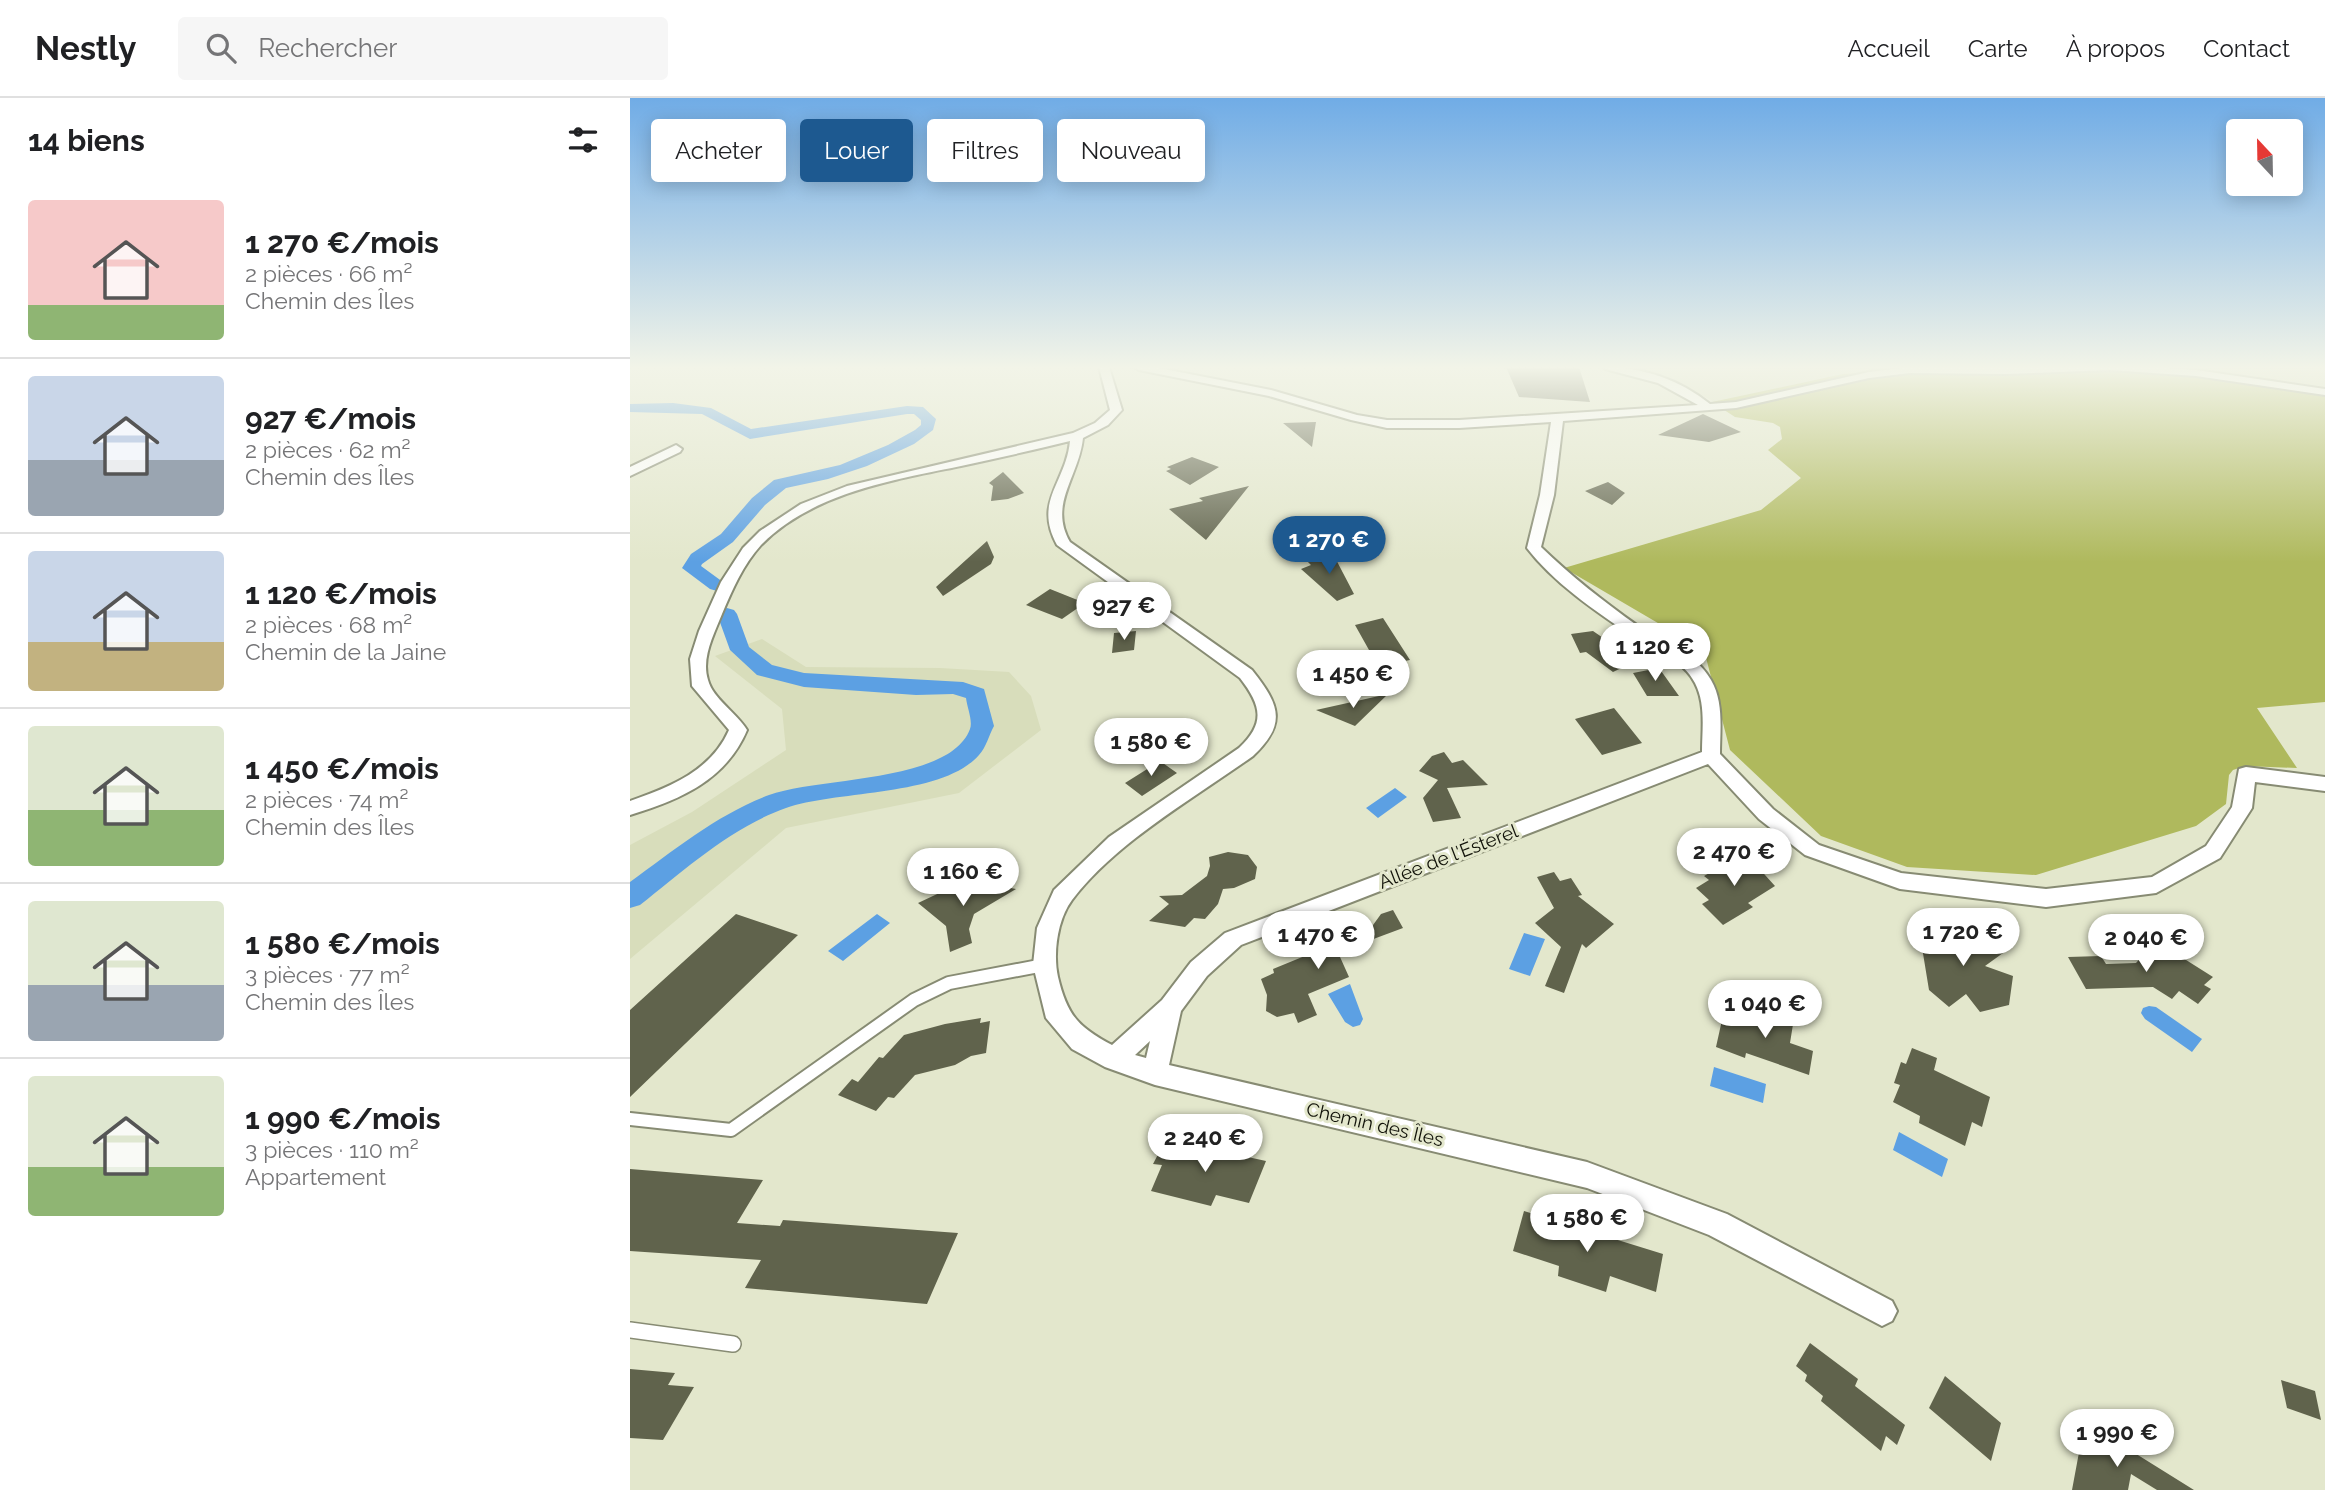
<!DOCTYPE html>
<html lang="fr">
<meta charset="utf-8">
<style>
body{margin:0;font-family:Raleway,sans-serif;background:#f6f6f6;color:#202124;height:100vh;display:flex;flex-direction:column;font-size:26px;white-space:nowrap}
*{box-sizing:border-box;margin:0}
p{font-size:23px;color:#757577}
.icon{flex:none;width:38px;height:38px;fill:none;stroke:currentColor;stroke-width:2;stroke-linecap:round;stroke-linejoin:round}
.map{position:relative;flex:1;overflow:hidden}
.drawer{display:flex;flex-direction:column;background:#fff;width:630px}
.drawer>*{flex:none}
.banner{position:absolute;left:21px;top:21px;width:665px;height:63px;display:flex;gap:14px}
.needle{width:46px;rotate:338deg}
.tools{position:absolute;left:1596px;top:21px;display:grid;gap:14px}
.tools a{display:grid;place-items:center;width:77px;height:77px;border-radius:7px;background:#fff;box-shadow:0 4px 18px #0003;font-size:35px}
.price{position:absolute;translate:-50% -60px;padding:0 16px;border-radius:24px;background:#fff;color:#222;font-size:23px;line-height:46px;filter:drop-shadow(0 2px 4px #0008)}
.price::after{content:'';position:absolute;left:50%;top:42px;width:21px;height:16px;margin-left:-10px;background:inherit;clip-path:polygon(0 0,100% 0,50% 100%)}
.price.active{background:#1d5990;color:#fff}
ul{padding:0;list-style:none}
li{display:flex;align-items:center;gap:21px;height:175px;padding:0 28px}
li+li{border-top:2px solid #e0e0e0}
li span{display:grid;place-items:center;flex:none;width:196px;height:140px;border-radius:7px;color:#555}
li>.icon{margin-inline-start:auto}
span .icon{width:84px;height:84px;fill:#fffc;stroke-width:1}
li b{font-size:30px}
h2{display:flex;justify-content:space-between;align-items:center;height:84px;padding:0 28px;font-size:30px}
.tag{padding:0 24px;border-radius:7px;background:#fff;box-shadow:0 4px 18px #0003;font-size:24px;line-height:63px}
.tag.active{background:#1d5990;color:#fff}
header{display:flex;align-items:center;gap:42px;box-sizing:border-box;height:98px;padding:0 35px;background:#fff;border-bottom:2px solid #e0e0e0}
header strong{font-size:33px}
nav{display:flex;gap:38px;margin-inline-start:auto;font-size:24px}
.search{width:490px;height:63px;background:#f6f6f6;display:flex;align-items:center;gap:18px;box-sizing:border-box;padding:0 24px;border-radius:7px;color:#757577;font-size:26px}
main{display:flex;flex:1;min-height:0}
.map>svg:first-child{display:block}
.built{fill:#d8ddbb}
.green{fill:#afb95d}
.water{fill:#5ca0e3}
.lines{fill:none;stroke-linecap:round;stroke-linejoin:round}
.canal{fill:#5ca0e3;fill-rule:evenodd}
.building{fill:#60634c}
.lane-far1-casing{stroke:#878b73;stroke-width:16}
.lane-casing{stroke:#878b73;stroke-width:18}
.street-casing{stroke:#878b73;stroke-width:4}
.lane-far1{stroke:#fff;stroke-width:12}
.lane{stroke:#fff;stroke-width:15}
.street{fill:#fff;fill-rule:evenodd}
.labels{text-anchor:middle;stroke-width:6;stroke-linejoin:round;paint-order:stroke}
.street-label{font-size:19px;fill:#101108;stroke:#e3e7cc}
</style>
<header>
<strong>Nestly</strong>
<div class="search"><svg class="icon" aria-label="search" viewBox="0 0 24 24"><circle cx="10" cy="10" r="6"/><path d="M15 15l6 6"/></svg>Rechercher</div>
<nav><a>Accueil</a><a>Carte</a><a>À propos</a><a>Contact</a></nav>
</header>
<main>
<section class="drawer">
<h2>14 biens<svg class="icon" aria-label="filters" viewBox="0 0 24 24"><path d="M4 7h16M4 17h16"/><circle cx="9" cy="7" r="2"/><circle cx="15" cy="17" r="2"/></svg></h2>
<ul>
<li><span style="background:linear-gradient(#f6c9c9 75%,#8fb573 0)"><svg class="icon" aria-label="home" viewBox="0 0 24 24"><path d="M3 11l9-7 9 7M6 9v11h12V9"/></svg></span><div><b>1 270 €/mois</b><p>2 pièces · 66 m²</p><p>Chemin des Îles</p></div></li>
<li><span style="background:linear-gradient(#c9d6e8 60%,#9aa5b1 0)"><svg class="icon" aria-label="home" viewBox="0 0 24 24"><path d="M3 11l9-7 9 7M6 9v11h12V9"/></svg></span><div><b>927 €/mois</b><p>2 pièces · 62 m²</p><p>Chemin des Îles</p></div></li>
<li><span style="background:linear-gradient(#c9d6e8 65%,#c2b280 0)"><svg class="icon" aria-label="home" viewBox="0 0 24 24"><path d="M3 11l9-7 9 7M6 9v11h12V9"/></svg></span><div><b>1 120 €/mois</b><p>2 pièces · 68 m²</p><p>Chemin de la Jaine</p></div></li>
<li><span style="background:linear-gradient(#dfe7d0 60%,#8fb573 0)"><svg class="icon" aria-label="home" viewBox="0 0 24 24"><path d="M3 11l9-7 9 7M6 9v11h12V9"/></svg></span><div><b>1 450 €/mois</b><p>2 pièces · 74 m²</p><p>Chemin des Îles</p></div></li>
<li><span style="background:linear-gradient(#dfe7d0 60%,#9aa5b1 0)"><svg class="icon" aria-label="home" viewBox="0 0 24 24"><path d="M3 11l9-7 9 7M6 9v11h12V9"/></svg></span><div><b>1 580 €/mois</b><p>3 pièces · 77 m²</p><p>Chemin des Îles</p></div></li>
<li><span style="background:linear-gradient(#dfe7d0 65%,#8fb573 0)"><svg class="icon" aria-label="home" viewBox="0 0 24 24"><path d="M3 11l9-7 9 7M6 9v11h12V9"/></svg></span><div><b>1 990 €/mois</b><p>3 pièces · 110 m²</p><p>Appartement</p></div></li>
</ul>
</section>
<div class="map">
<svg width="1695" height="1392" viewBox="0 0 1695 1392">
<rect width="100%" height="100%" fill="#e3e7cc"/>
<!-- built -->
<path class="built" d="M995,269H1683L1695,275V294L1092,308L1035,278Z
M132,541L176,569L310,570L379,574L401,598L411,632L329,695L156,730L0,861V747L62,714L156,652L152,611L85,558Z"/>
<!-- green -->
<path class="green" d="M1315,269H1540L1642,281L1695,292V604L1627,610L1667,670L1615,668L1603,672L1599,677L1596,706L1566,728L1406,777L1277,769L1191,738L1100,652L1074,552L934,470L1131,412L1171,380L1138,352L1152,341L1150,329L1143,325L1105,319L1082,304L1213,276Z"/>
<!-- water -->
<path class="water" d="M765,690L777,699L748,720L736,710Z
M247,816L260,825L213,863L198,853Z
M894,835L915,841L900,878L879,871Z
M720,886L733,921L730,927L723,929L715,924L698,896Z
M1519,908L1526,909L1572,941L1562,954L1515,921L1511,915L1513,910Z
M1084,969L1136,986L1133,1005L1080,988Z
M1269,1034L1318,1061L1312,1079L1263,1052Z"/>
<g class="lines">
<!-- canal -->
<path class="canal" d="M43,305L81,310L121,331L277,308L293,309L306,321L303,332L284,346L237,368L198,381L156,390L135,407L103,444L72,466L71,468L97,487L87,493L80,491L52,470L61,456L91,436L122,400L144,382L210,367L258,347L285,332L291,327V322L284,316H277L120,341L72,316L0,314V306Z
M97,510L104,512L107,516L119,549L142,567L174,575L333,584L354,591L364,628C359,637 356,650 349,657C312,699 207,692 156,710C102,729 54,772 10,807L0,810V784C44,752 88,716 139,697C188,679 320,685 340,631C343,623 337,609 336,600L323,596L286,597L174,589L127,577L100,552L87,516L90,512Z"/>
</g>
<!-- building -->
<path class="building" d="M876,269H949L960,304L889,299Z
M1073,316L1111,334L1079,344L1028,337Z
M686,324L682,349L653,325Z
M562,359L589,369L560,387L536,373L541,371L537,369Z
M373,374L394,395L378,401L361,403L363,388L359,385Z
M978,384L995,395L982,407L955,393Z
M619,388L576,442L539,411L573,403L569,400Z
M357,443L364,459L361,466L313,498L306,489Z
M701,452L724,496L707,503L671,471L681,467L676,462Z
M420,491L455,505L432,521L396,507Z
M753,520L780,562L740,570L734,553L739,552L725,527Z
M506,533L504,552L482,555L484,535Z
M963,533L979,544L1004,564L983,574L956,554L950,555L941,536Z
M1029,570L1049,598H1017L1003,575Z
M758,596L725,628L686,612Z
M984,610L1012,645L972,657L945,621Z
M814,654L822,665L833,662L858,687L817,690L831,720L803,724L793,700L808,682L789,673L802,658Z
M530,663L547,675L512,698L495,685Z
M598,754L618,757L627,769L625,781L604,790L593,791L588,806L575,821L564,820L555,829L519,823L539,806L529,798L552,797L577,778L580,768L579,759Z
M1115,755L1145,788L1118,805L1123,809L1093,827L1072,806L1079,802L1066,790L1079,782L1074,778Z
M924,774L930,783L941,780L952,797L948,798L984,826L956,850L952,846L934,895L915,888L931,849L905,825L924,810L907,779Z
M339,782L386,791L344,816L339,831L342,845L320,854L316,828L288,805L320,790L323,794Z
M763,812L773,830L730,846V851L711,859L706,850L719,879L678,896L687,917L668,925L664,915L647,919L636,913L637,897L631,881L644,875L643,871L704,846L700,839L723,830L730,845L751,816Z
M106,816L168,837L0,999V912Z
M1288,825L1331,832L1345,844L1353,839L1373,855L1355,868L1383,878L1379,907L1350,914L1336,896L1319,909L1299,892Z
M1526,843L1583,879L1574,887L1581,891L1568,906L1549,893L1542,901L1523,889L1456,891L1438,859L1471,858L1476,866L1506,865Z
M1142,907L1165,914L1160,945L1183,953L1179,977L1116,955L1115,960L1086,949L1094,913L1137,927Z
M351,920L350,925L360,923L356,955L341,958L325,967L285,977L264,1000L258,999L246,1013L208,997L222,981L228,984L249,959L253,960L274,937L315,926Z
M1282,950L1307,960L1304,972L1360,999L1352,1029L1342,1024L1335,1048L1289,1025L1290,1018L1263,1004L1270,987L1264,985L1271,964L1276,966Z
M536,1041L636,1063L619,1105L586,1097L581,1108L521,1093L532,1067L523,1066Z
M0,1071L133,1082L107,1125L150,1128L153,1122L328,1135L297,1206L115,1190L131,1162L0,1153Z
M894,1113L1033,1156L1026,1194L980,1178L976,1194L928,1178L929,1168L883,1153Z
M1180,1245L1228,1281L1225,1288L1275,1327L1267,1347L1256,1338L1251,1353L1191,1303L1193,1298L1175,1283L1177,1277L1166,1268Z
M0,1271L45,1275L38,1287L64,1289L33,1342L0,1340Z
M1315,1278L1371,1325L1361,1363L1299,1310Z
M1651,1282L1685,1293L1691,1322L1657,1310Z
M1459,1331L1494,1353L1495,1349L1564,1392H1527L1501,1376L1498,1392H1442L1450,1349L1455,1353Z"/>
<g class="lines">
<!-- lane-far1 casing -->
<g class="lane-far1-casing">
<path id="lane-far1" d="M0,1021L101,1032L284,902L319,885L414,867"/>
</g>
<!-- lane casing -->
<g class="lane-casing">
<path id="lane" d="M0,1232L103,1246"/>
</g>
<!-- street casing -->
<g class="street-casing">
<path id="street" d="M469,269H479L492,312L478,327L453,340C449,379 418,406 440,444L622,572C650,607 657,626 623,658C564,700 485,745 442,802C427,822 423,856 428,879C437,917 448,929 482,947L532,902L561,864L595,835L1072,654C1072,632 1076,606 1065,585C1053,561 1022,551 1001,537C965,513 923,484 897,450L910,397L921,324L829,330H757L721,322L639,298L509,272L504,269H524L641,292L727,317L757,322H829L1068,307L1028,285L975,271L974,269C1013,269 1050,282 1080,306L1106,304L1239,274L1280,269H1521L1566,272L1695,291V297L1566,278L1480,272L1375,276L1280,275L1239,280L1106,310L933,323L924,397L911,449C941,478 974,504 1008,528C1033,545 1065,554 1081,582C1094,604 1090,632 1090,656L1143,711L1189,747L1271,775L1416,791L1522,779L1576,748L1602,709L1609,671L1616,669L1695,679V693L1625,684L1622,710L1590,760L1526,795L1416,809L1270,791L1175,757L1129,721L1078,666L611,847L577,878L551,913L539,967L957,1064L1097,1116L1262,1203L1267,1213L1262,1223L1252,1228L1079,1137L957,1090L525,987L475,969L442,951L416,920L403,867L407,830L424,792L479,739L609,650C636,625 631,607 610,580L427,447C403,403 436,385 440,343C404,352 368,360 331,368C263,382 182,395 131,447C113,467 102,492 92,516C84,536 71,560 78,582C83,601 107,615 117,632C96,682 50,702 0,717V703C40,689 81,673 99,632L62,588L60,561L69,533L91,484L113,450L130,433L171,406L217,388L443,335L465,325L480,312ZM520,943L516,960L505,957Z
M46,347L52,351L50,354L0,378V369Z"/>
</g>
<!-- lane-far1 -->
<use href="#lane-far1" class="lane-far1"/>
<!-- lane -->
<use href="#lane" class="lane"/>
<!-- street -->
<use href="#street" class="street"/>
</g>
<!-- sky -->
<linearGradient id="sky" x2="0" y2="1"><stop stop-color="#70ace6"/><stop offset="0.58" stop-color="#f2f4e8"/><stop offset="1" stop-color="#f2f4e8" stop-opacity="0"/></linearGradient>
<rect width="1695" height="464" fill="url(#sky)"/>
<g class="labels">
<!-- street labels -->
<g class="street-label">
<text transform="translate(818 758) rotate(-21)" y="7">Allée de l'Ésterel</text>
<text transform="translate(745 1026) rotate(13)" y="7">Chemin des Îles</text>
</g>
</g>
</svg>
<div class="tools">
<a><svg class="needle" viewBox="-14 -14 28 28"><path d="M0-13l5 13h-10z" fill="#e53935"/><path d="M0 13l5-13h-10z" fill="#757577"/></svg></a>
</div>
<b class="price active" style="left:699px;top:478px">1 270 €</b>
<b class="price" style="left:494px;top:544px">927 €</b>
<b class="price" style="left:1025px;top:585px">1 120 €</b>
<b class="price" style="left:723px;top:612px">1 450 €</b>
<b class="price" style="left:521px;top:680px">1 580 €</b>
<b class="price" style="left:1104px;top:790px">2 470 €</b>
<b class="price" style="left:333px;top:810px">1 160 €</b>
<b class="price" style="left:1333px;top:870px">1 720 €</b>
<b class="price" style="left:688px;top:873px">1 470 €</b>
<b class="price" style="left:1516px;top:876px">2 040 €</b>
<b class="price" style="left:1135px;top:942px">1 040 €</b>
<b class="price" style="left:575px;top:1076px">2 240 €</b>
<b class="price" style="left:957px;top:1156px">1 580 €</b>
<b class="price" style="left:1487px;top:1371px">1 990 €</b>
<div class="banner">
<a class="tag">Acheter</a>
<a class="tag active">Louer</a>
<a class="tag">Filtres</a>
<a class="tag">Nouveau</a>
</div>
</div>
</main>
